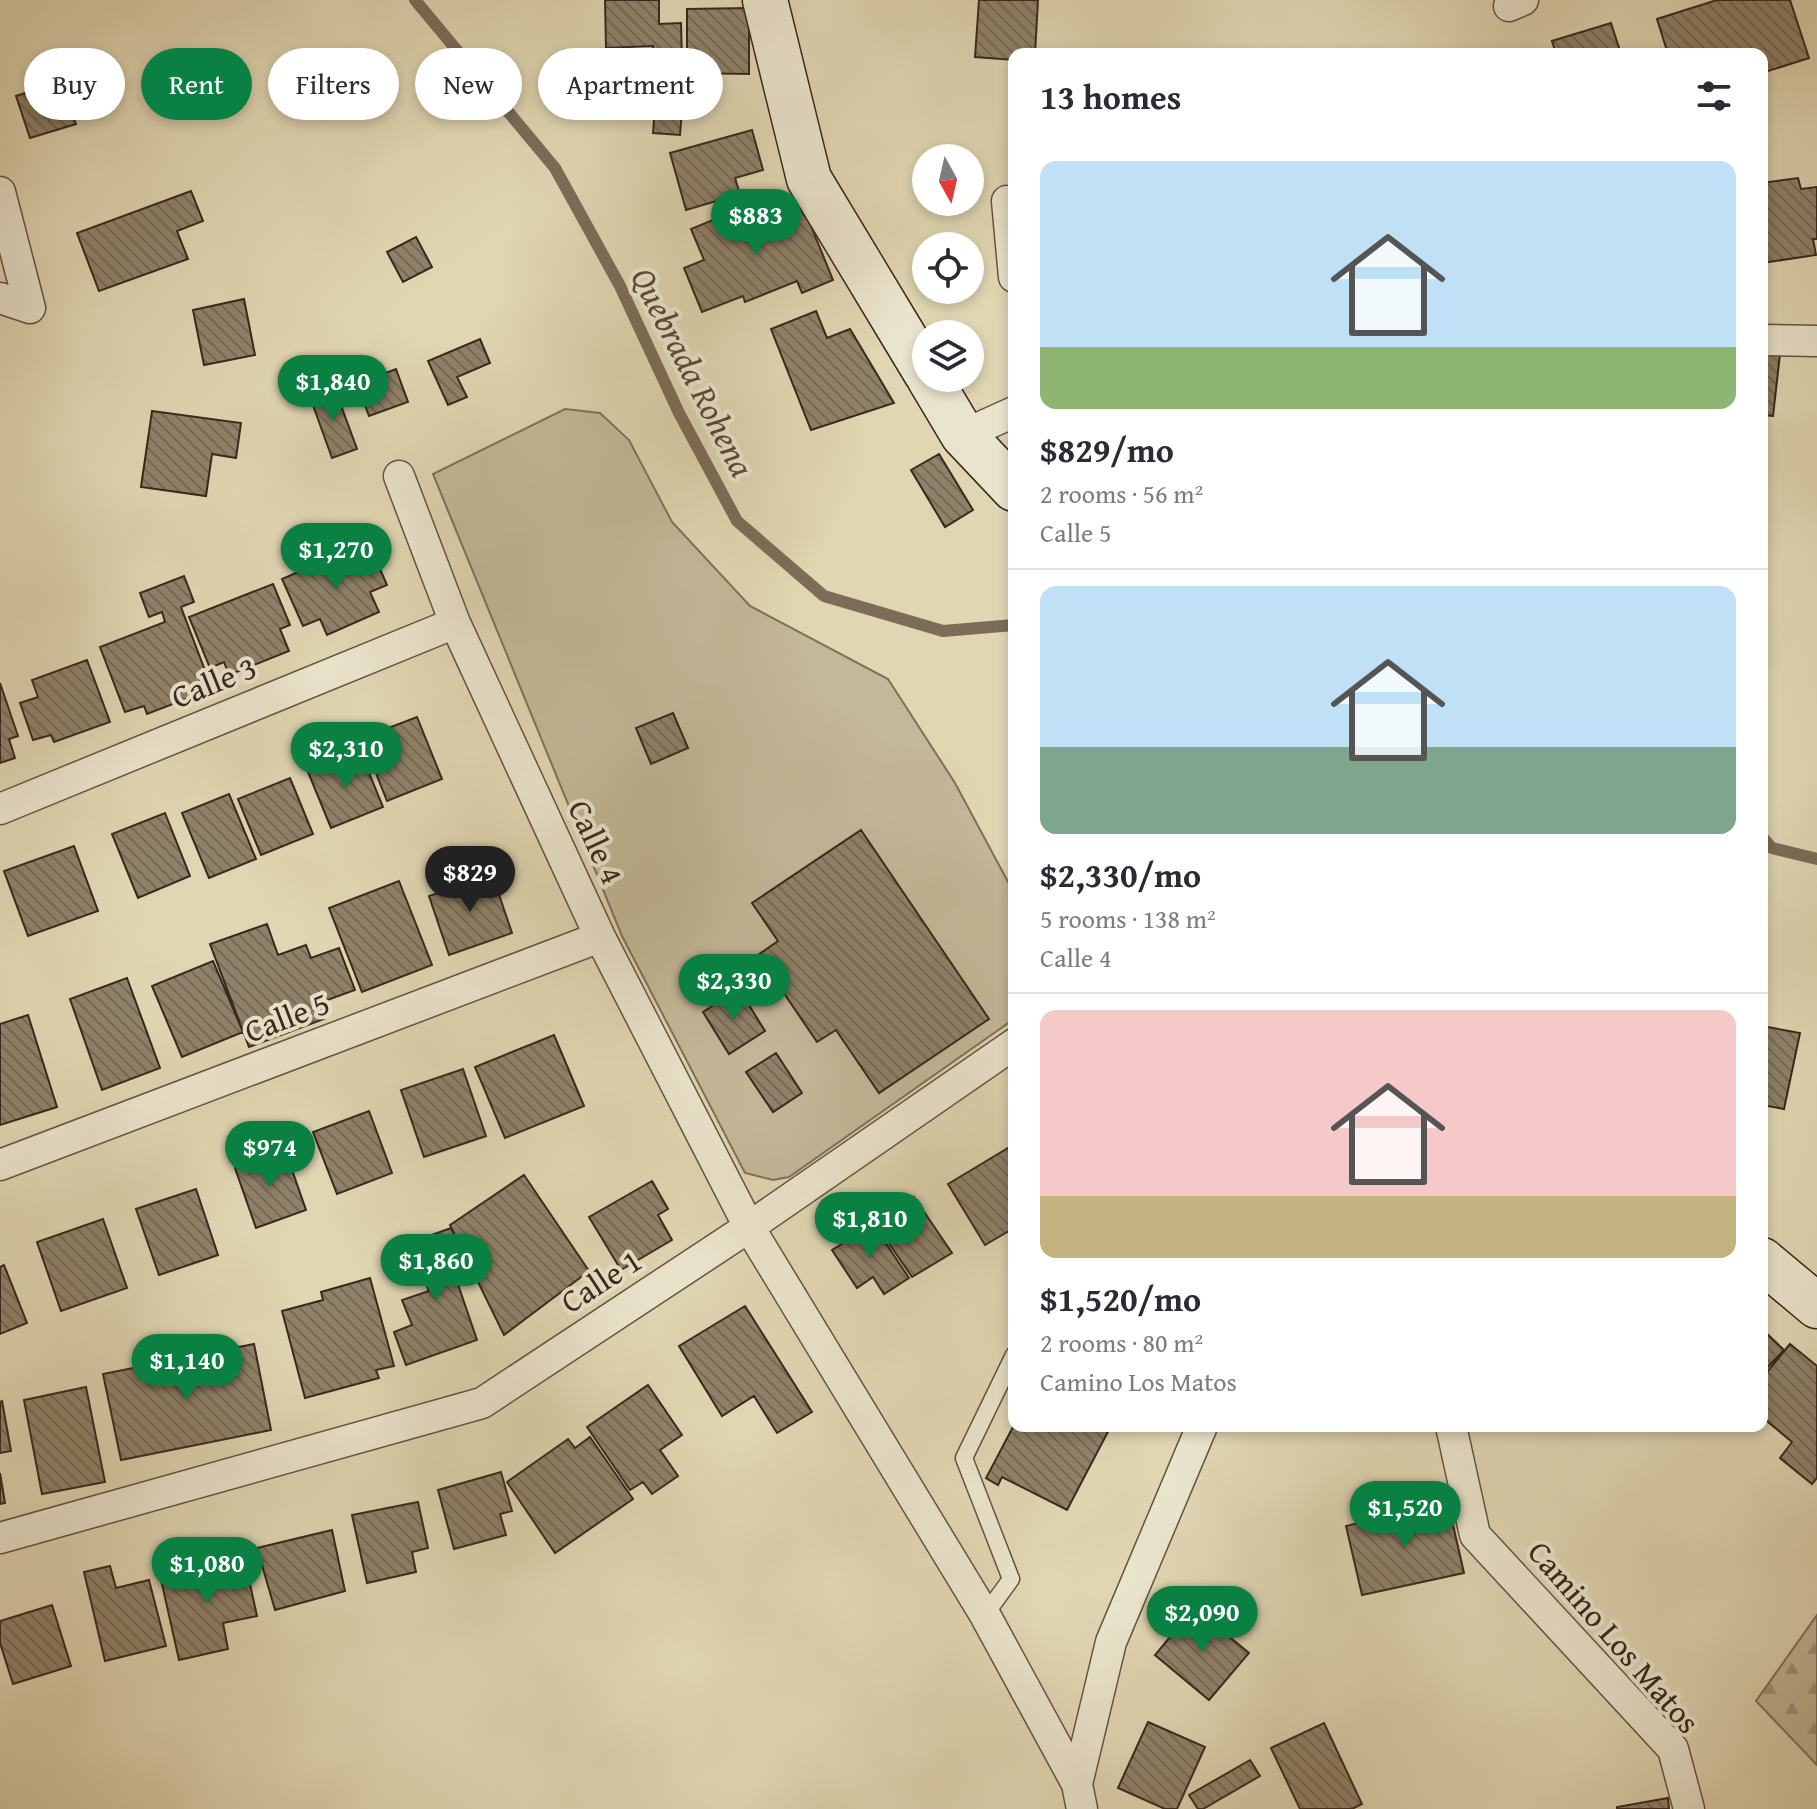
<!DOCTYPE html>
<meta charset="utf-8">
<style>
body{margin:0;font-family:"Gentium Book Plus",serif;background:#f2f2f3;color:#2b2b33;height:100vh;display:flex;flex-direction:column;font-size:30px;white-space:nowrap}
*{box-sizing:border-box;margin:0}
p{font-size:26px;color:#7c7c81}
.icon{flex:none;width:44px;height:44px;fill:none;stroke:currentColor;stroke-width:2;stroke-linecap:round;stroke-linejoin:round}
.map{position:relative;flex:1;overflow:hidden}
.panel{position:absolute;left:1008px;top:48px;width:760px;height:1384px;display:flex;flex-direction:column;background:#fff;border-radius:16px;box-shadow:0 4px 12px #0003}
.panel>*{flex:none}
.guide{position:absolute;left:24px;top:48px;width:760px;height:72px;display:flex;gap:16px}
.needle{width:52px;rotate:172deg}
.controls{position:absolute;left:912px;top:144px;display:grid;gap:16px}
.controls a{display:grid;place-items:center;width:72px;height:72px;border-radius:50%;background:#fff;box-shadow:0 4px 12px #0003;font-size:40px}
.price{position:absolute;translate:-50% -68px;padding:0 18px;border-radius:28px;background:#0b8043;color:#fff;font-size:26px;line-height:52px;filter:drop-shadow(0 2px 4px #0008)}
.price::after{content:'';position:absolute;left:50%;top:48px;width:24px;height:18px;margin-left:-12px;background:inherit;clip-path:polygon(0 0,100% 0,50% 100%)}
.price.on{background:#222;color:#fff}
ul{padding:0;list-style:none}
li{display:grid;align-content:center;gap:16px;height:424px;padding:0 32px}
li+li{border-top:2px solid #e1e1e2}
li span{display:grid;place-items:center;height:248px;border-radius:16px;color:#555}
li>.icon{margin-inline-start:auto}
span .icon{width:144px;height:144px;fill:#fffc;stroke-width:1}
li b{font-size:34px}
h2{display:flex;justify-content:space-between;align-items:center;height:96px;padding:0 32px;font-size:34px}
.chip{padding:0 28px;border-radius:36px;background:#fff;box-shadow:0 4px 12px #0003;font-size:28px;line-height:72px}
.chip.on{background:#0b8043;color:#fff}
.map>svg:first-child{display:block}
.forest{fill:url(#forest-firs);stroke:#7e705b;stroke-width:2}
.park{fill:#c3b899;stroke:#7e705b;stroke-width:2}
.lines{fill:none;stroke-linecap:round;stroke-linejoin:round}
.stream{stroke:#7b6d58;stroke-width:12}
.building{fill:url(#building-back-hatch);stroke:#38281d;stroke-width:2}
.lane-casing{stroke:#625442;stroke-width:19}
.street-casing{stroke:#625442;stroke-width:33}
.secondary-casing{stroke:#38281d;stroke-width:47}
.lane{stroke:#ebe4cd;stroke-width:16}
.street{stroke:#ebe4cd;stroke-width:30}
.secondary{stroke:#ebe4cd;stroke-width:44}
.labels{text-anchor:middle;stroke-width:8;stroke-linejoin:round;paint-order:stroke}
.street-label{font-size:32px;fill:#38281d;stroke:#ebe4cd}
.water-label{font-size:34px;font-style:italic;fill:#594a3a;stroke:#ebe4cd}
</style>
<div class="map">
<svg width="1817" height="1809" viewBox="0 0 1817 1809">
<defs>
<pattern id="forest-firs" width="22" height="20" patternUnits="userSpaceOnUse" patternTransform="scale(2)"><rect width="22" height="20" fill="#c3b899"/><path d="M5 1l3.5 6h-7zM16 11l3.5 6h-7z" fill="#9f967c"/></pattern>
<pattern id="building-back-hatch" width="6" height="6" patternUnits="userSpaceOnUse" patternTransform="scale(2)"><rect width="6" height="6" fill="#8f826a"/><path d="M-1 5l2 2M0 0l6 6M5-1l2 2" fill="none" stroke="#766a57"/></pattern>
</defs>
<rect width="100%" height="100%" fill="#e0d6b2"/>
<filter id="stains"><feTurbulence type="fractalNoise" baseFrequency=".0025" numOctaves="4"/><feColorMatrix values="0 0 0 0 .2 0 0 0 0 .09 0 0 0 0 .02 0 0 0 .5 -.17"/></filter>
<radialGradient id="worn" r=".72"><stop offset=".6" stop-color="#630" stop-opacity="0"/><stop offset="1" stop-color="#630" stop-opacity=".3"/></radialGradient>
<!-- forest -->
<path class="forest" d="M1817,1615V1765L1756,1701Z"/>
<!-- park -->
<path class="park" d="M565,409L600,413L629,440L672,522L750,606L888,679L955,783L1014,893V1019L789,1177L773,1180L745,1173L622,936L433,474Z"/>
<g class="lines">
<!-- stream -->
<path class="stream" d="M415,0L555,168L620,286L679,413L737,521L824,596L943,631L1014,625
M1762,837L1772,848L1817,859"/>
</g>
<!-- building -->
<path class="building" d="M605,0H659V24L681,23L682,63L654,64L653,46L606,48Z
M979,0H1038L1035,54H1014V60L975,57Z
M1717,0H1790L1809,58L1762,73V54H1668L1657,19Z
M749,8V74L687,73V9Z
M1611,23L1621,54H1556L1552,41Z
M658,69L685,70L680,135L653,133Z
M61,82L76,124L30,138L16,96Z
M752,130L763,170L735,178L740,194L686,210L670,153Z
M1798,178L1801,189L1817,187V239H1813L1816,255L1762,263V183Z
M191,191L203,221L177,231L188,259L99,291L77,233Z
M800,199L833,280L802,293L797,281L745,302L743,296L702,312L684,268L704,260L691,229L727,214L732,227Z
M416,237L432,267L403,282L387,252Z
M244,299L255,355L204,365L193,310Z
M816,311L827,338L850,329L894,403L811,430L771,329Z
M480,339L490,363L457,377L467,397L448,405L428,361Z
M1762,352L1780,354L1773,416L1762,415Z
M396,369L408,402L369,416L357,384Z
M335,389L357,449L332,458L310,397Z
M152,411L241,423L236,458L212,454L206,496L141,487Z
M939,454L973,510L945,527L911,470Z
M353,548L360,562L374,555L387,585L370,592L379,612L327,635L320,619L303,626L282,579Z
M184,576L194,602L181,607L212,689L147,714L144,706L125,712L100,647L165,622L162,612L149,617L140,593Z
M273,584L290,625L280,629L289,651L229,675L224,662L210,668L189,617Z
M87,660L110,722L54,742L51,735L33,740L20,703L38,697L32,680Z
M0,683L18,736L9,739L15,758L0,763Z
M673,713L688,748L651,764L636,728Z
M417,717L442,779L387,801L362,738Z
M360,751L383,807L331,828L308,772Z
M290,778L313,834L261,855L238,799Z
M229,794L256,859L209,878L182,813Z
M165,813L190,876L138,898L112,834Z
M861,830L989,1019L879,1093L836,1030L817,1042L758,955L778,941L752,903Z
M74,846L98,911L28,936L4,871Z
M492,874L512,933L449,955L429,896Z
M399,881L432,965L362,992L329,908Z
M267,924L278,955L306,945L311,958L339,948L355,990L319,1003L324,1019L249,1047L210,944Z
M213,961L243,1032L182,1057L152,986Z
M127,978L160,1068L102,1090L70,999Z
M739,989L765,1031L729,1054L703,1012Z
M28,1015L57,1107L0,1125V1024Z
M1762,1026L1800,1033L1784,1109L1762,1105Z
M554,1035L584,1106L505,1138L475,1067Z
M776,1053L802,1093L773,1112L746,1072Z
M463,1069L486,1136L424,1157L401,1090Z
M369,1111L392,1173L337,1194L313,1132Z
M1013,1145L1014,1228L985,1245L948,1184Z
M285,1150L306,1210L256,1228L235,1168Z
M524,1175L589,1271L504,1335L450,1225Z
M652,1181L668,1209L658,1215L672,1240L621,1270L589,1217Z
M196,1189L218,1255L159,1275L136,1209Z
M914,1197L952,1253L912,1277L875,1223Z
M103,1219L127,1288L61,1311L37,1242Z
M873,1224L909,1278L884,1294L873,1277L857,1288L832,1250Z
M451,1228L465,1255L450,1261L477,1340L406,1365L394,1332L412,1325L402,1300L429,1291L409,1243Z
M4,1265L27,1323L0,1334V1267Z
M370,1278L394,1366L376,1370L379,1378L305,1398L282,1311L323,1300L321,1292Z
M745,1306L812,1412L777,1433L754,1396L722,1416L679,1346Z
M1762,1329L1784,1350L1762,1373Z
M254,1344L271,1430L121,1460L103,1374Z
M1790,1344L1817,1366V1478L1812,1484L1780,1458L1792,1442L1762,1417V1378Z
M648,1385L682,1435L660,1450L678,1476L652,1494L643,1482L630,1490L587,1427Z
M86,1387L105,1482L42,1494L24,1400Z
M2,1401L11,1451L0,1453V1402Z
M1014,1425L1111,1426L1067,1510L1002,1477L998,1485L986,1478Z
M590,1437L633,1499L555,1553L507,1482L568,1439L575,1448Z
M501,1472L512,1511L500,1514L506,1535L454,1549L438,1490Z
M0,1473L5,1503L0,1504Z
M418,1502L428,1548L412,1552L416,1572L367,1583L352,1515Z
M1448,1503L1464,1573L1362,1595L1346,1526Z
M332,1530L345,1591L275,1610L257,1548Z
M244,1557L257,1616L223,1623L228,1649L179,1660L160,1575Z
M110,1566L116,1588L149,1580L166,1646L105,1661L84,1572Z
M52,1605L71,1666L13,1684L0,1643V1621Z
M1194,1608L1249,1653L1209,1700L1155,1655Z
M1148,1722L1205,1747L1177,1809H1165L1118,1788Z
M1324,1723L1362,1804L1352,1809H1300L1271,1748Z
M1250,1760L1260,1776L1203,1809H1198L1189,1795Z
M1668,1798L1669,1809H1617V1807Z"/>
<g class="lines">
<!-- lane casing -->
<g class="lane-casing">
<path id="lane" d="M985,1615L1011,1579L964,1458L1014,1355"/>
</g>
<!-- street casing -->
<g class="street-casing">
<path id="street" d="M1509,6L1523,0
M0,192L30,308L0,298
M1007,201L1014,277
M1762,340L1817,341
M963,435L1014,412
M399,476L455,623L600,937L749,1227L985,1615L1077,1784
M0,809L455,623
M0,1165L600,937
M1451,1426L1475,1535L1673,1749L1689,1809
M0,1538L482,1403L749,1227L1014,1044
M1082,1809L1077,1784L1111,1642L1202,1426"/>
</g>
<!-- secondary casing -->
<g class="secondary-casing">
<path id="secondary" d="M765,0L809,179L926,373
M929,378L963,435L1014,489
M1762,1260L1817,1306"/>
</g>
<!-- lane -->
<use href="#lane" class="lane"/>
<!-- street -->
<use href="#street" class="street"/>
<!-- secondary -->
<use href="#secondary" class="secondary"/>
</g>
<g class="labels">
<!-- street labels -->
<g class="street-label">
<text transform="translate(214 682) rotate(-22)" y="11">Calle 3</text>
<text transform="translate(596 842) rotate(65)" y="11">Calle 4</text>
<text transform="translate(287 1017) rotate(-21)" y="11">Calle 5</text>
<text transform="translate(601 1281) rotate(-33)" y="11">Calle 1</text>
<text transform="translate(1614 1637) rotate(49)" y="11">Camino Los Matos</text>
</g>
<!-- water labels -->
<g class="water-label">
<text transform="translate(693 372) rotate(63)" y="12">Quebrada Rohena</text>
</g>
</g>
<rect width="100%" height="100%" filter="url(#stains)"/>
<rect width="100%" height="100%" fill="url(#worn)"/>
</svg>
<div class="controls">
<a><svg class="needle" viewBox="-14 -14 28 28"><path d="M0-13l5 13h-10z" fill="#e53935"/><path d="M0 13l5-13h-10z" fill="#7c7c81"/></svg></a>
<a><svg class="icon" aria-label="locate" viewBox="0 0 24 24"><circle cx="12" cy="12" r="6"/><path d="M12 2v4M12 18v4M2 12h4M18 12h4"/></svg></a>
<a><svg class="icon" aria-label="layers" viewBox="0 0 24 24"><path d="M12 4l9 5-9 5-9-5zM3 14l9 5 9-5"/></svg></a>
</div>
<b class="price" style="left:756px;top:257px">$883</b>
<b class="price" style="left:333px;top:423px">$1,840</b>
<b class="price" style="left:336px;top:591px">$1,270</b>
<b class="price" style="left:346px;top:790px">$2,310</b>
<b class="price on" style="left:470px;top:914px">$829</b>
<b class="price" style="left:734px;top:1022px">$2,330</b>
<b class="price" style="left:270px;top:1189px">$974</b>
<b class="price" style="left:870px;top:1260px">$1,810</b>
<b class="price" style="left:436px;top:1302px">$1,860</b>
<b class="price" style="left:187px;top:1402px">$1,140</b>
<b class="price" style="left:1405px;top:1549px">$1,520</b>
<b class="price" style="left:207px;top:1605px">$1,080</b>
<b class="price" style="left:1202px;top:1654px">$2,090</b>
<div class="guide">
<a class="chip">Buy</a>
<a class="chip on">Rent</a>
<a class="chip">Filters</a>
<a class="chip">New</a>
<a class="chip">Apartment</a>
</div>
<section class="panel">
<h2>13 homes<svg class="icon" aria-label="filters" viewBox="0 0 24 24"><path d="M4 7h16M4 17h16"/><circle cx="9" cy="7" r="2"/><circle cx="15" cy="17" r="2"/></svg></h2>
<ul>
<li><span style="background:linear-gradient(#bfe0f5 75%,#8fb573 0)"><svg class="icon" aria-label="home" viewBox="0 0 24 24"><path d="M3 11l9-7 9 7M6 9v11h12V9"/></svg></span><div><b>$829/mo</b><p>2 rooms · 56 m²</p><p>Calle 5</p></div></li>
<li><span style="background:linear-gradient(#bfe0f5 65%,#7fa58c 0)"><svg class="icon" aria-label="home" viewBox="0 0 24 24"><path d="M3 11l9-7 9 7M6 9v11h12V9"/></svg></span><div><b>$2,330/mo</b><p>5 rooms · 138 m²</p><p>Calle 4</p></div></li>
<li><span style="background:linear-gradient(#f6c9c9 75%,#c2b280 0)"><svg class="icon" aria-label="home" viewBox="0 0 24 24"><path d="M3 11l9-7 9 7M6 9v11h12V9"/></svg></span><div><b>$1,520/mo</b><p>2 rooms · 80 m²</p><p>Camino Los Matos</p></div></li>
</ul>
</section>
</div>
